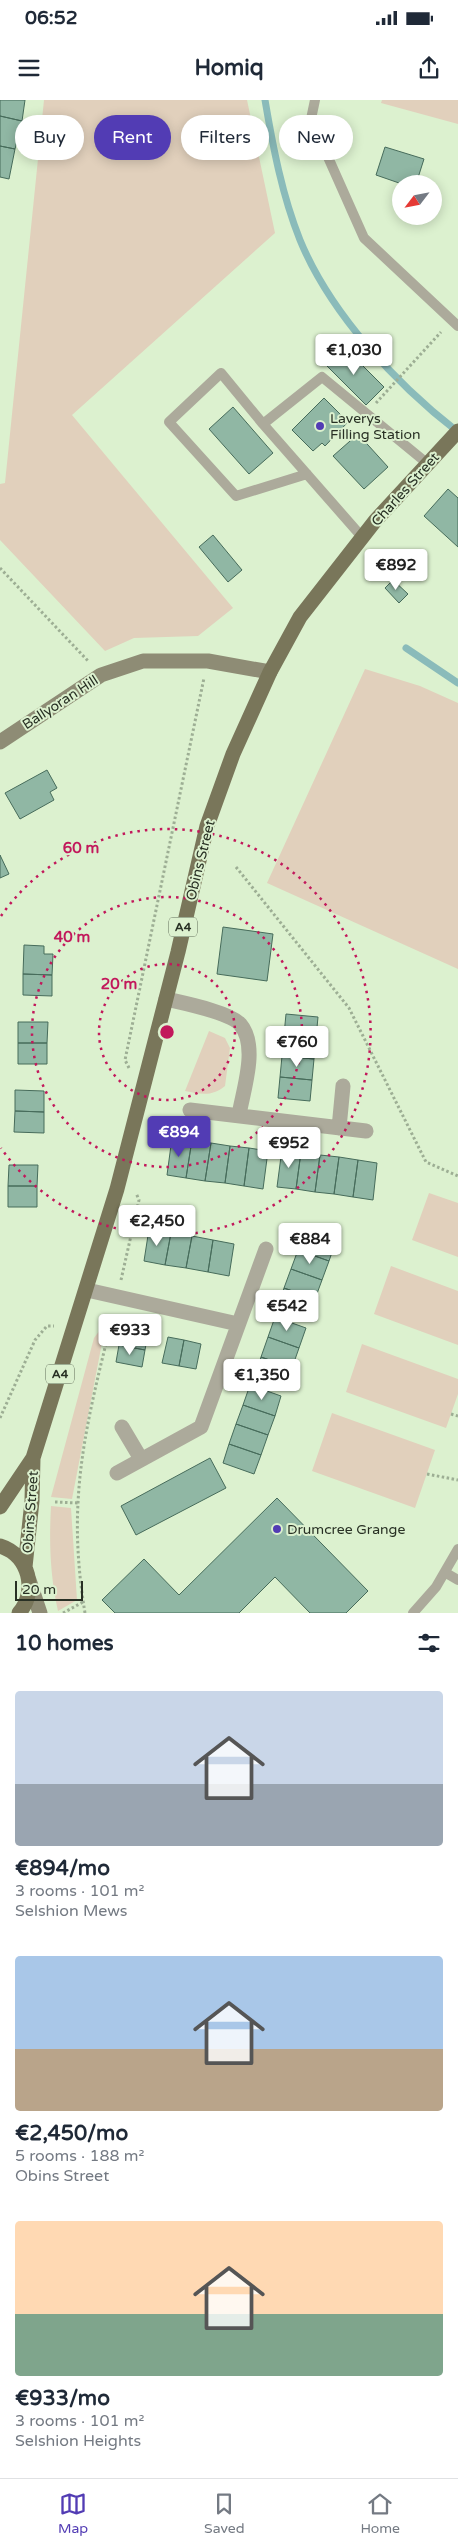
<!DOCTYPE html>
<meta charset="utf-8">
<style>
body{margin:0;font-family:"Varela Round",sans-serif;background:#f6f6f7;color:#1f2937;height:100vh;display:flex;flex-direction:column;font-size:19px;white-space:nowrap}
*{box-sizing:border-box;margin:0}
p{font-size:16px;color:#747a83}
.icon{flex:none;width:28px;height:28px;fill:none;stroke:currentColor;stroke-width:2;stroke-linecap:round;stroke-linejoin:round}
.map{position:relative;height:1513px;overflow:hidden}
.sheet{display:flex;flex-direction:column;background:#fff;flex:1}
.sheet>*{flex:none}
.banner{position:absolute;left:15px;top:15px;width:429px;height:45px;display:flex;gap:10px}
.needle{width:32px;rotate:238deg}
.controls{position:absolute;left:392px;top:75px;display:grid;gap:10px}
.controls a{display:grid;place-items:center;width:50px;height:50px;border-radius:50%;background:#fff;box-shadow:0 2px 12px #0003;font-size:25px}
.scale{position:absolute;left:15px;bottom:12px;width:68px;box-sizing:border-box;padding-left:5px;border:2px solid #283024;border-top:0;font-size:14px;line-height:18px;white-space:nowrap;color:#283024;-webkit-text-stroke:4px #dcf1cf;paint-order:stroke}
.price{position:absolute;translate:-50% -42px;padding:0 11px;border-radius:5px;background:#fff;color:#222;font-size:16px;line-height:32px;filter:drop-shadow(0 1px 2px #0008)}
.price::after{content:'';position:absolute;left:50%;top:30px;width:15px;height:11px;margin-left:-8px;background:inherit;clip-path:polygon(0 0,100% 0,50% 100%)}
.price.active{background:#523cb4;color:#fff}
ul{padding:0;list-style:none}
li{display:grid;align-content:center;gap:10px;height:265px;padding:0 15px}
li span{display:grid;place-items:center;height:155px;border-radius:5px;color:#555}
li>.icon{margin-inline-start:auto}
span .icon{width:90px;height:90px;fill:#fffc;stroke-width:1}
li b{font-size:21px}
h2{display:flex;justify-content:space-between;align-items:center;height:60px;padding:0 15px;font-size:21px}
.pill{padding:0 18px;border-radius:22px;background:#fff;box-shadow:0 2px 12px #0003;font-size:18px;line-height:45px}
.pill.active{background:#523cb4;color:#fff}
.status{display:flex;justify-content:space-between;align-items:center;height:35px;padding:0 25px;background:#fff;direction:ltr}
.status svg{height:14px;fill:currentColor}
header{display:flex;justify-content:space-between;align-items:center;height:65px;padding:0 15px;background:#fff;font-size:22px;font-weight:800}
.menu{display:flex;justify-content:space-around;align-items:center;height:70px;border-top:1px solid #e0e1e3;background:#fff;font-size:14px;color:#747a83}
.menu a{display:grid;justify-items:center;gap:2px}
.menu .active{color:#523cb4}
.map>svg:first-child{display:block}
.green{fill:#e1d0bc}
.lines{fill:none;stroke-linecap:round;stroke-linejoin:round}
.stream{stroke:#8abbba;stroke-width:7}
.building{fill:#90b7a4;stroke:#476c5b}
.path{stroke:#9dae94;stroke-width:3;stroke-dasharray:2.5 2.5;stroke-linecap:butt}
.lane{stroke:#acaa9b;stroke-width:10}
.street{stroke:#acaa9b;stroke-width:15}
.secondary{stroke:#8e8c75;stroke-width:15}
.primary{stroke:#79765a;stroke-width:15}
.ring{fill:none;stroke:#c2185b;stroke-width:2.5;stroke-dasharray:2.5 5}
.poi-dot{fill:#523cb4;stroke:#dcf1cf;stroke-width:2}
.labels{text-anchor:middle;stroke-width:4;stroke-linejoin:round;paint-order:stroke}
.shield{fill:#dcf1cf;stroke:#5e6a57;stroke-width:1}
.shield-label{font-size:12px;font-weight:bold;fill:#283024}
.poi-label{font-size:14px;fill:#283024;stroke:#dcf1cf;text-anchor:start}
.street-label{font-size:14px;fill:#283024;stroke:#dcf1cf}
.centre{fill:#c2185b;stroke:#dcf1cf;stroke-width:2.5}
.ring-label{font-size:15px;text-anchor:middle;font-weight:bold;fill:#c2185b;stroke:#dcf1cf;stroke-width:4;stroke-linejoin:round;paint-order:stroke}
</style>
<div class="status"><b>06:52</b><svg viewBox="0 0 49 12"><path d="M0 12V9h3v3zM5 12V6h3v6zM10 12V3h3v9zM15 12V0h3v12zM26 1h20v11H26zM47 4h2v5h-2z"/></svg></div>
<header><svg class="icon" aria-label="menu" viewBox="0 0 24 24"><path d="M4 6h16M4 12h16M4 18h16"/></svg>Homiq<svg class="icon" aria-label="share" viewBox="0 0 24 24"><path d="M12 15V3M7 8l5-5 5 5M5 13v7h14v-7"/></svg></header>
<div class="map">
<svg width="458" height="1513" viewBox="0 0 458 1513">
<rect width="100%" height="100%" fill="#dcf1cf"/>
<!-- green -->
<path class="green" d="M44,0H247L275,133L72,315L233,508L198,536L134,538L105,551L0,440V384L5,383Z
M382,0H458V24L381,3Z
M365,569L420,586L458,603V869L267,783Z
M209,931L225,938L230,948L225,986C212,997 201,994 185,991Z
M429,1093L458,1103V1157L412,1140Z
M391,1166L458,1191V1245L374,1214Z
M106,1222L72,1399L51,1397L94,1238Z
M362,1244L458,1279V1294L446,1328L346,1292Z
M332,1313L435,1350L415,1408L312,1371Z
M51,1406L71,1408L77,1500L58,1511C50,1475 49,1442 51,1406Z"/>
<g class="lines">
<!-- stream -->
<path class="stream" d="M265,0C273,47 282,95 300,140C330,213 396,284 458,332
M406,548L458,583"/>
</g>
<!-- building -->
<path class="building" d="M0,0H25L22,21L0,16Z
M0,16L22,21L15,49L0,46Z
M0,46L15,49L9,79L0,77Z
M385,47L424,59L416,84H402L376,75Z
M343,246L384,287L366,305L325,264Z
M324,298L348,322L325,346L322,343L313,351L292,330Z
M233,307L273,353L249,374L209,329Z
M358,334L388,367L364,389L333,356Z
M448,389L458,398V447L424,416Z
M213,435L242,470L228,482L199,447Z
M393,480L408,494L399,503L385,488Z
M47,670L57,688L50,692L54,700L20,719L5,693Z
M0,755L9,774L0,778Z
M223,827L273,834L267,881L217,874Z
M24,845L44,846V854H53L52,875L23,874Z
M23,874L52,875V896L23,895Z
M286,914L318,917L316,938L284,935Z
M18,922H48L47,943H18Z
M284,935L316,938L314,959L282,956Z
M18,943H47V964H18Z
M282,956L314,959L312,980L280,977Z
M280,977L312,980L310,1001L278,998Z
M15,990L44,991V1012L15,1011Z
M15,1011L44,1012V1033L14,1032Z
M172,1038L192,1040L186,1078L167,1075Z
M192,1040L211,1043L205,1081L186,1078Z
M211,1043L230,1046L225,1083L205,1081Z
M230,1046L249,1048L244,1086L225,1083Z
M249,1048L268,1051L263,1089L244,1086Z
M282,1049L301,1052L296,1089L277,1087Z
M301,1052L320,1055L315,1092L296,1089Z
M320,1055L339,1057L334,1094L315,1092Z
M339,1057L358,1060L353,1097L334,1094Z
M358,1060L377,1063L373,1100L353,1097Z
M9,1065H38L37,1086H8Z
M8,1086H37V1107H8Z
M149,1129L171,1133L165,1165L144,1161Z
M305,1130L336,1141L329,1161L298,1150Z
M171,1133L192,1136L186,1168L165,1165Z
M192,1136L213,1140L208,1172L186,1168Z
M213,1140L234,1144L229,1176L208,1172Z
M298,1150L329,1161L322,1180L291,1169Z
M291,1169L322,1180L315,1199L284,1188Z
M284,1188L315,1199L308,1219L277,1208Z
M275,1217L306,1228L299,1248L268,1237Z
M122,1229L148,1233L145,1250L119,1245Z
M168,1237L184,1240L179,1266L162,1263Z
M268,1237L299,1248L292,1268L261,1257Z
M184,1240L201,1244L196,1269L179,1266Z
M119,1245L145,1250L142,1267L116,1262Z
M261,1257L292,1268L285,1288L254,1277Z
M250,1285L281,1296L275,1316L243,1305Z
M243,1305L275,1316L268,1335L236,1324Z
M236,1324L268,1335L261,1355L229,1344Z
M229,1344L261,1355L254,1374L223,1363Z
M210,1358L226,1388L136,1435L121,1406Z
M277,1398L368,1491L346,1513H310L275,1477L239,1513H115L102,1500L144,1459L179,1495Z"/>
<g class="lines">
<!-- path -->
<path class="path" d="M376,303L441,232
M0,468L89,562
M236,767L349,908L426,1062L458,1076
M129,968L125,960L204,578
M121,1180L139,1100L136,1093
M451,1314L458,1316
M0,1318L35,1240L47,1226H54
M427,1374L458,1380
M55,1402L78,1403
M63,1513L83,1502
M85,1513C79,1477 76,1439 78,1403C81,1339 98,1277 113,1215"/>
<!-- lane -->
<path class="lane" d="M315,0L311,19L364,138L458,226
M263,324L221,273L169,322L236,396L307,374
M362,437L263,324L322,277L428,364
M446,1473L458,1480
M413,1513L436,1487L458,1449"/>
<!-- street -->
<path class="street" d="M166,899C183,903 229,912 240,924C259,946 243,990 239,1015
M190,1010L366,1031
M339,1028L343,986
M87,1190L238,1224
M122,1327L141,1359
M117,1373L201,1327L266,1149"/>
<!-- secondary -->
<path class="secondary" d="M0,642L101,575L143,561H208L270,572
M29,1480L40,1513"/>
<!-- primary -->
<path class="primary" d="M0,1407L33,1358
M0,1446C29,1455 38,1491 19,1513
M25,1467L32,1401L33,1358L117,1089L178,852L207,726L233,654L270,572L300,517L375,421L458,331"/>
</g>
<!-- distance rings -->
<g class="ring">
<circle cx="167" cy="932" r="68"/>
<circle cx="167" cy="932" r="135"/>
<path d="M1 816A203 203 0 1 1 1 1048"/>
</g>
<!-- markers -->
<g class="poi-dot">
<circle cx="320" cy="326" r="5"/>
<circle cx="277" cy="1429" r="5"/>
</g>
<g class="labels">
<!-- shield labels -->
<g class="shield">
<rect x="169" y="817.5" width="28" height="19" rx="4"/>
<rect x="46" y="1264.5" width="28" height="19" rx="4"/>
</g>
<g class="shield-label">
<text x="183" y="831">A4</text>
<text x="60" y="1278">A4</text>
</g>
<!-- poi labels -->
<g class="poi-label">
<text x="330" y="323">Laverys<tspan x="330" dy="16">Filling Station</tspan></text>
<text x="287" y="1434">Drumcree Grange</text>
</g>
<!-- street labels -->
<g class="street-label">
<text transform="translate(405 389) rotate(-48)" y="5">Charles Street</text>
<text transform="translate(60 602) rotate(-33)" y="5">Ballyoran Hill</text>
<text transform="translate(200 760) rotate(-76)" y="5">Obins Street</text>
<text transform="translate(30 1412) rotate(-86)" y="5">Obins Street</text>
</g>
</g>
<circle cx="167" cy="932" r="8" class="centre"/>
<g class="ring-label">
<text x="81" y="753">60 m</text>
<text x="72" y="842">40 m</text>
<text x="119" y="889">20 m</text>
</g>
</svg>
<div class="controls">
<a><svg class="needle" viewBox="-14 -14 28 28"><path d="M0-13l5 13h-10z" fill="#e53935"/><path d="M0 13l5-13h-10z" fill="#747a83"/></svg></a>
</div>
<div class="scale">20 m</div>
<b class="price" style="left:354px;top:276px">€1,030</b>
<b class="price" style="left:396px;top:491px">€892</b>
<b class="price" style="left:297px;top:968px">€760</b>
<b class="price active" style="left:179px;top:1058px">€894</b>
<b class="price" style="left:289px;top:1069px">€952</b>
<b class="price" style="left:157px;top:1147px">€2,450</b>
<b class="price" style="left:310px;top:1165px">€884</b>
<b class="price" style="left:287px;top:1232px">€542</b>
<b class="price" style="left:130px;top:1256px">€933</b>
<b class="price" style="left:262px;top:1301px">€1,350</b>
<div class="banner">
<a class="pill">Buy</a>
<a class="pill active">Rent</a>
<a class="pill">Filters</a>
<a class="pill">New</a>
</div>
</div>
<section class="sheet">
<h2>10 homes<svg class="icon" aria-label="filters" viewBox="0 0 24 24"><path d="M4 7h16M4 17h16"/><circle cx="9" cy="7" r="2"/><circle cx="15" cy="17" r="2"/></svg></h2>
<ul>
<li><span style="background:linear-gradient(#c9d6e8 60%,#9aa5b1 0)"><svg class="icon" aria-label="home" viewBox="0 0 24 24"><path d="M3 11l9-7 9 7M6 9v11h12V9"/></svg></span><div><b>€894/mo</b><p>3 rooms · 101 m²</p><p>Selshion Mews</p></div></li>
<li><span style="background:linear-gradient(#a9c7e8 60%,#b9a48a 0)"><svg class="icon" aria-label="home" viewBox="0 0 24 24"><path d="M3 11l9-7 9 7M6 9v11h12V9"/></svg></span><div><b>€2,450/mo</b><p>5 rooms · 188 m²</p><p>Obins Street</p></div></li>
<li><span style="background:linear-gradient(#ffd9b3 60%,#7fa58c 0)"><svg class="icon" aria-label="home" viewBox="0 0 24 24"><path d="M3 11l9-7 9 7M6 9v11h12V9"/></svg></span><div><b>€933/mo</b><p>3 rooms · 101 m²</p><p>Selshion Heights</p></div></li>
</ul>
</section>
<nav class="menu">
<a class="active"><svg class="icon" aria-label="map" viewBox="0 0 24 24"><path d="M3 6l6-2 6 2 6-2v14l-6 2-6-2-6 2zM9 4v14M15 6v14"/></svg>Map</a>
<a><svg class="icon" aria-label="saved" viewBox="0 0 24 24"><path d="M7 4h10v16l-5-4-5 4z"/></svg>Saved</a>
<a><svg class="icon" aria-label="home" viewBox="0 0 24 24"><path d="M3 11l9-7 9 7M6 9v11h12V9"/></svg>Home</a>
</nav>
